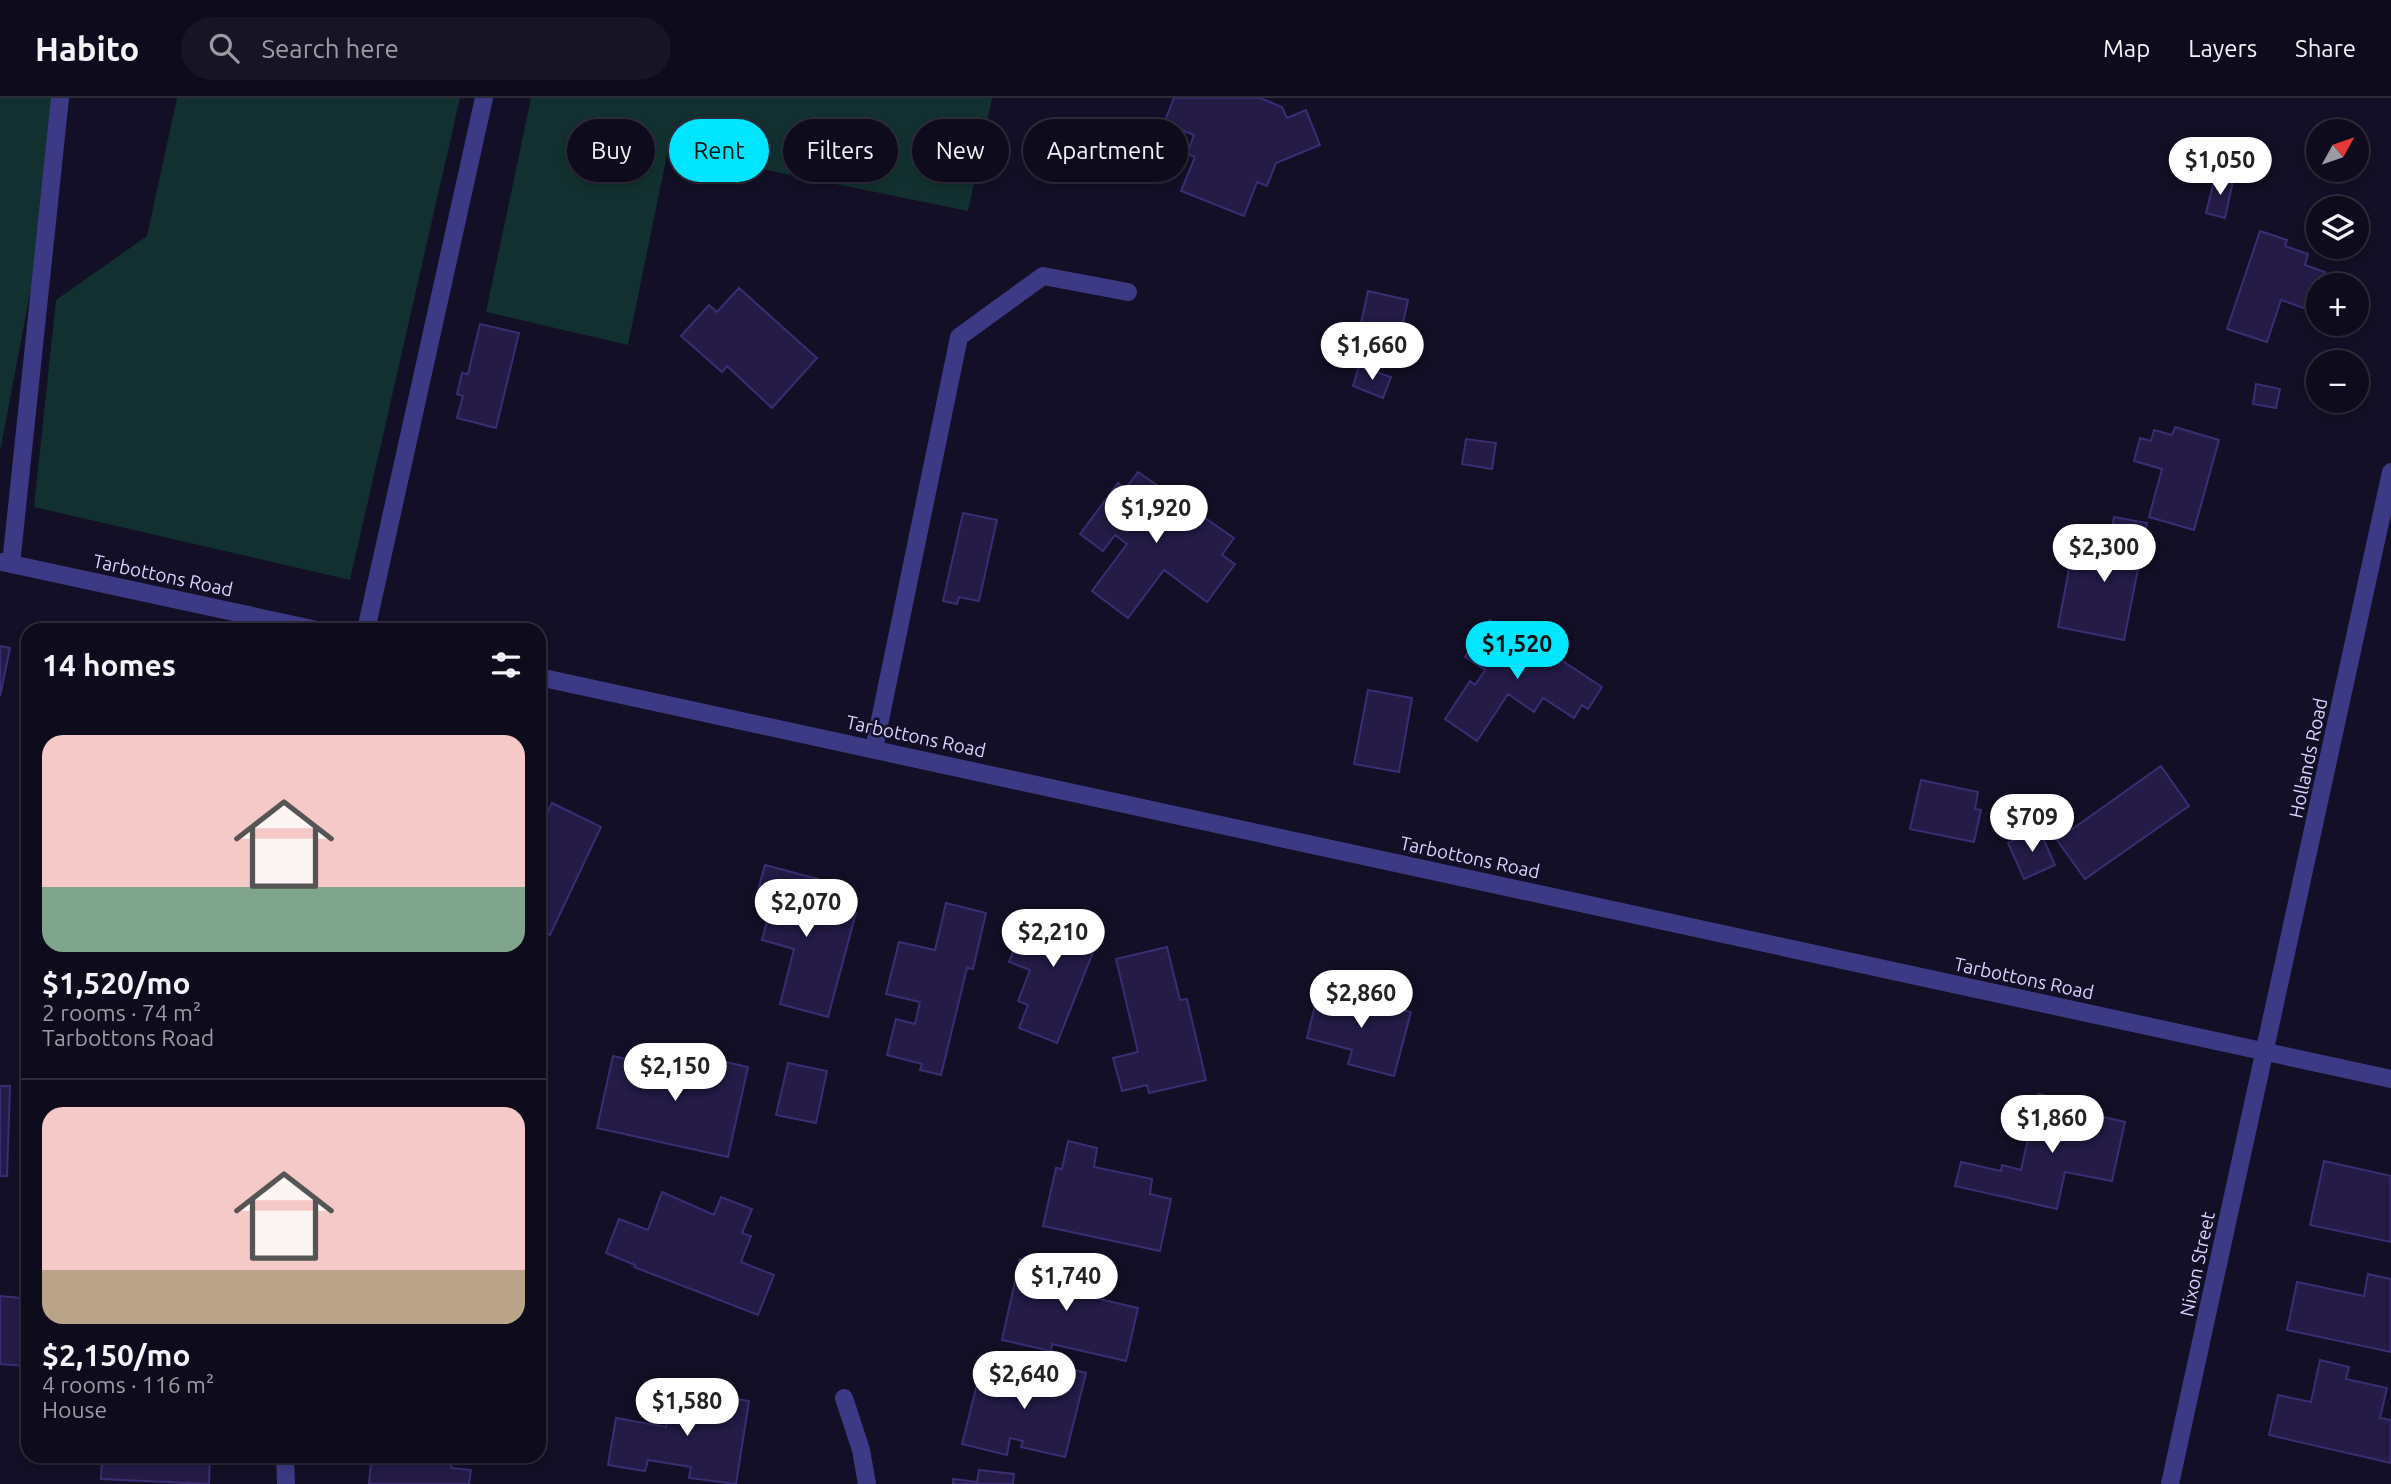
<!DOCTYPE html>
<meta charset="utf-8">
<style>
body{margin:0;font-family:Ubuntu,sans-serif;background:#171425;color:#f1f3f6;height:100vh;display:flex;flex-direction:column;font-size:26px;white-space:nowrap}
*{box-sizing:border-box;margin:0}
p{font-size:23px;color:#9b9ba3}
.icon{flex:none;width:38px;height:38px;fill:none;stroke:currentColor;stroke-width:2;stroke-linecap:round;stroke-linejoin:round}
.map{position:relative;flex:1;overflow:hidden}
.side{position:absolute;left:21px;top:525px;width:525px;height:840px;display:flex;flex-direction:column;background:#0e0b1c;border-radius:21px;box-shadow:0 4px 10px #0003,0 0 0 2px #2e2b3b}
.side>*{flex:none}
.top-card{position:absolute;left:567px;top:21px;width:665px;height:63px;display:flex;gap:14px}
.needle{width:46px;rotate:50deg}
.buttons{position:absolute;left:2306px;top:21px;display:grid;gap:14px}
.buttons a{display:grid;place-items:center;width:63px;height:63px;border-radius:50%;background:#0e0b1c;box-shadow:0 4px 10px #0003,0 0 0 2px #2e2b3b;font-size:35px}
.price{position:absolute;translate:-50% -60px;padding:0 16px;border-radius:24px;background:#fff;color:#222;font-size:23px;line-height:46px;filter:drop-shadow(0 2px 4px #0008)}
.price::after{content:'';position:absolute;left:50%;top:42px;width:21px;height:16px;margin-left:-10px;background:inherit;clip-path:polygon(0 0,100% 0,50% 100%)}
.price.active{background:#00e5ff;color:#111}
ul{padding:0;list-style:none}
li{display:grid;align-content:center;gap:14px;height:371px;padding:0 21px}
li+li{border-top:2px solid #2e2b3b}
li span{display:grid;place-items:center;height:217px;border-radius:21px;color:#555}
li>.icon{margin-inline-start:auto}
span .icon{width:126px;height:126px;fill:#fffc;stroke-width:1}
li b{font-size:30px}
h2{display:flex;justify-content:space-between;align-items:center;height:84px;padding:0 21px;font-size:30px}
.pill{padding:0 24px;border-radius:32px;background:#0e0b1c;box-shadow:0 4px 10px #0003,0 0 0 2px #2e2b3b;font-size:24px;line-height:63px}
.pill.active{background:#00e5ff;color:#111}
header{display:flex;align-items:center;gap:42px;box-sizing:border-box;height:98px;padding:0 35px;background:#0e0b1c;border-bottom:2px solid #2e2b3b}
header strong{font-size:33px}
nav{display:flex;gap:38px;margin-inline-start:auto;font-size:24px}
.search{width:490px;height:63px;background:#171425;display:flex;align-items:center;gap:18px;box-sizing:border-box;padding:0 24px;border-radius:38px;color:#9b9ba3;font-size:26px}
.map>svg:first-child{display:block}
.green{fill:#12302f}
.building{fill:#241b47;stroke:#3b2d73;stroke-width:2}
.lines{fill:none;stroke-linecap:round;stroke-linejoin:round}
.minor{stroke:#3d3a85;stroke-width:18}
.labels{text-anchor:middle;stroke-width:5;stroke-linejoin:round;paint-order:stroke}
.street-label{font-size:19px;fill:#d9d4ff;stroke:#130f26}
</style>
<header>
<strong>Habito</strong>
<div class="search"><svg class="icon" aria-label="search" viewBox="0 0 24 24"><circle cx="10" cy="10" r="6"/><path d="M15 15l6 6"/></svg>Search here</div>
<nav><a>Map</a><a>Layers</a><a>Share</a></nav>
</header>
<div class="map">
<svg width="2391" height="1386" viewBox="0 0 2391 1386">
<rect width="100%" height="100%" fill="#130f26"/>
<!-- green -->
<path class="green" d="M0,0H67L0,354Z
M177,0H460L350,482L34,409L56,202L147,138Z
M531,0H992L968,113L668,52L628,247L486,214Z"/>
<!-- building -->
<path class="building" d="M1174,0H1260L1282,9L1287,20L1306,12L1320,47L1276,65L1267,88L1257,84L1244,118L1181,93L1195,59L1187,56L1194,37L1164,25Z
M2196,41L2212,43L2208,67L2193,65Z
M2215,79L2233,83L2225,120L2206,115Z
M2260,133L2287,142L2285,148L2308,156L2305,167L2325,174L2312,213L2281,202L2267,244L2227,231Z
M739,190L817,260L772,310L727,268L722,274L681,238L709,207L717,214Z
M1368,193L1408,202L1401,234L1361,225Z
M480,226L519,235L496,330L457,320L463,298L457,296L462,275L468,276Z
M1359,268L1391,279L1383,300L1353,288Z
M2256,286L2280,291L2276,310L2253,306Z
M2175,329L2219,342L2194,432L2149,419L2162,371L2134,363L2140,340L2151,343L2154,332L2172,337Z
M1466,341L1496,345L1492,371L1462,366Z
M1138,374L1234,440L1222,457L1235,466L1207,504L1164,472L1128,520L1092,493L1127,446L1115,437L1103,453L1080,436L1118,385L1125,391Z
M963,415L997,422L979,503L959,499L957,506L943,503Z
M2114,419L2147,425L2124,542L2058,529L2072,455L2106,461Z
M1490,522L1534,551L1537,546L1602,589L1588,611L1582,607L1574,620L1543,600L1534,614L1508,596L1477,643L1445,621L1470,583L1475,587L1485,572L1465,559Z
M0,548L10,550L0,598Z
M1368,592L1412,600L1399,674L1354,666Z
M2161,668L2189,708L2085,781L2057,742Z
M1921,682L1978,694L1975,711L1981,712L1974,744L1910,731Z
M552,705L601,729L550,837L539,832V729Z
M2039,731L2055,767L2024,781L2008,745Z
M765,767L818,781L812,803L856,815L828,919L780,906L794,851L762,842L773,801L757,796Z
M946,805L986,815L973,871L967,870L941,977L920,972L922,966L887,957L896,921L915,926L920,904L886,896L899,844L935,852Z
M1030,812L1061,824L1065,814L1103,829L1057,945L1019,930L1028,907L1018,903L1030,872L1009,864Z
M1167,849L1180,902L1187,901L1206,982L1149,995L1147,987L1122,993L1113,960L1138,954L1116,861Z
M1319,891L1411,914L1394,978L1348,966L1352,952L1307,940Z
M613,958L695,976L699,958L748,969L728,1059L597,1030Z
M788,965L827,973L816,1025L776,1017Z
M0,988H10L7,1078H0Z
M2038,996L2080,1005L2078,1013L2125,1024L2112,1083L2065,1074L2057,1111L1955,1088L1961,1064L2001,1073L2002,1067L2021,1072Z
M1068,1043L1097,1050L1094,1069L1152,1081L1150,1096L1171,1101L1160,1153L1043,1128L1056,1070L1062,1071Z
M2324,1063L2391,1078V1144L2310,1127Z
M662,1094L714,1117L721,1099L752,1111L742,1135L751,1138L741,1164L774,1177L758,1217L634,1169L635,1167L606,1155L619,1121L648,1132Z
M1020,1161L1043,1166L1044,1161L1088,1171L1082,1197L1138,1210L1126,1263L1052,1246L1051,1253L1002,1242Z
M2368,1176L2391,1181V1254L2287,1232L2297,1184L2364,1198Z
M0,1198L22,1200L21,1225L28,1226L25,1268L0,1266Z
M2320,1262L2349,1269L2346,1281L2387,1290L2380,1320L2391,1322V1365L2269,1337L2278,1297L2311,1304Z
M1052,1266L1086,1275L1065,1359L1021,1349L1023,1343L1010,1340L1007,1357L962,1346L981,1270L1047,1286Z
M671,1295L706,1300L707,1296L749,1303L736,1386L689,1380L691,1369L648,1362L645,1373L608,1367L616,1320L666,1329Z
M102,1358H210L209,1386L101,1381Z
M381,1358H453L451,1370L471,1372L469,1386H369L371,1364L380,1365Z
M979,1372L1014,1376L1013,1386H953V1381L977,1384Z"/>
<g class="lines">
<!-- minor -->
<path class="minor" d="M2,464L317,532
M11,466L60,0
M366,532L484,0
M539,579L2391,981
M874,651L959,239L1043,178L1128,194
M844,1300L861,1352L867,1386
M285,1358L286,1386
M2170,1386L2391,374"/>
</g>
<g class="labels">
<!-- street labels -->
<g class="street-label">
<text transform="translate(163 477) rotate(12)" y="7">Tarbottons Road</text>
<text transform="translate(916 638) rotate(12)" y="7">Tarbottons Road</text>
<text transform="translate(2308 660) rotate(-78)" y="7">Hollands Road</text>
<text transform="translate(1470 759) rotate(12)" y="7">Tarbottons Road</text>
<text transform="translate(2024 880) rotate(12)" y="7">Tarbottons Road</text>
<text transform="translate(2197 1166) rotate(-78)" y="7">Nixon Street</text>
</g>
</g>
</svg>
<div class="buttons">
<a><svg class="needle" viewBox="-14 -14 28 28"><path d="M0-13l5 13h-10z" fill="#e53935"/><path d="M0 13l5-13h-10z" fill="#9b9ba3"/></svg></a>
<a><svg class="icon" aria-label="layers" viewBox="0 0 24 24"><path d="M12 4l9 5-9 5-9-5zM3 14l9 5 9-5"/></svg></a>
<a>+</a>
<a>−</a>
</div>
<b class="price" style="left:2220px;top:99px">$1,050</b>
<b class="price" style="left:1372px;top:284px">$1,660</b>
<b class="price" style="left:1156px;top:447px">$1,920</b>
<b class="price" style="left:2104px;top:486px">$2,300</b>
<b class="price active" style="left:1517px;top:583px">$1,520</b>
<b class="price" style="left:2032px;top:756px">$709</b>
<b class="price" style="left:806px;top:841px">$2,070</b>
<b class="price" style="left:1053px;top:871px">$2,210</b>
<b class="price" style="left:1361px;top:932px">$2,860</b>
<b class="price" style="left:675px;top:1005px">$2,150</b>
<b class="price" style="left:2052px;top:1057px">$1,860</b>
<b class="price" style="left:1066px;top:1215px">$1,740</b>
<b class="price" style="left:1024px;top:1313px">$2,640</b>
<b class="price" style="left:687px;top:1340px">$1,580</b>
<div class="top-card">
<a class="pill">Buy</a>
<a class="pill active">Rent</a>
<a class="pill">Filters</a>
<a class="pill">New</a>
<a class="pill">Apartment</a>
</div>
<section class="side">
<h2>14 homes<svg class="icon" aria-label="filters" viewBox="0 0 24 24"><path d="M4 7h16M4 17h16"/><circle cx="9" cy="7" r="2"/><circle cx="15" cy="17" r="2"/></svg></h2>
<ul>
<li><span style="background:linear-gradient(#f6c9c9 70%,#7fa58c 0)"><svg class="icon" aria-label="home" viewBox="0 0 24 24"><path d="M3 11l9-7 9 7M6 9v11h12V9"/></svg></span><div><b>$1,520/mo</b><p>2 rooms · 74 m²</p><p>Tarbottons Road</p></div></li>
<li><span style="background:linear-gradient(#f6c9c9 75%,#b9a48a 0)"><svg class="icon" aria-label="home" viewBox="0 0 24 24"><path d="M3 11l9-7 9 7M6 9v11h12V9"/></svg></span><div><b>$2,150/mo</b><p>4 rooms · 116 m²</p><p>House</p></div></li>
</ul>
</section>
</div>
